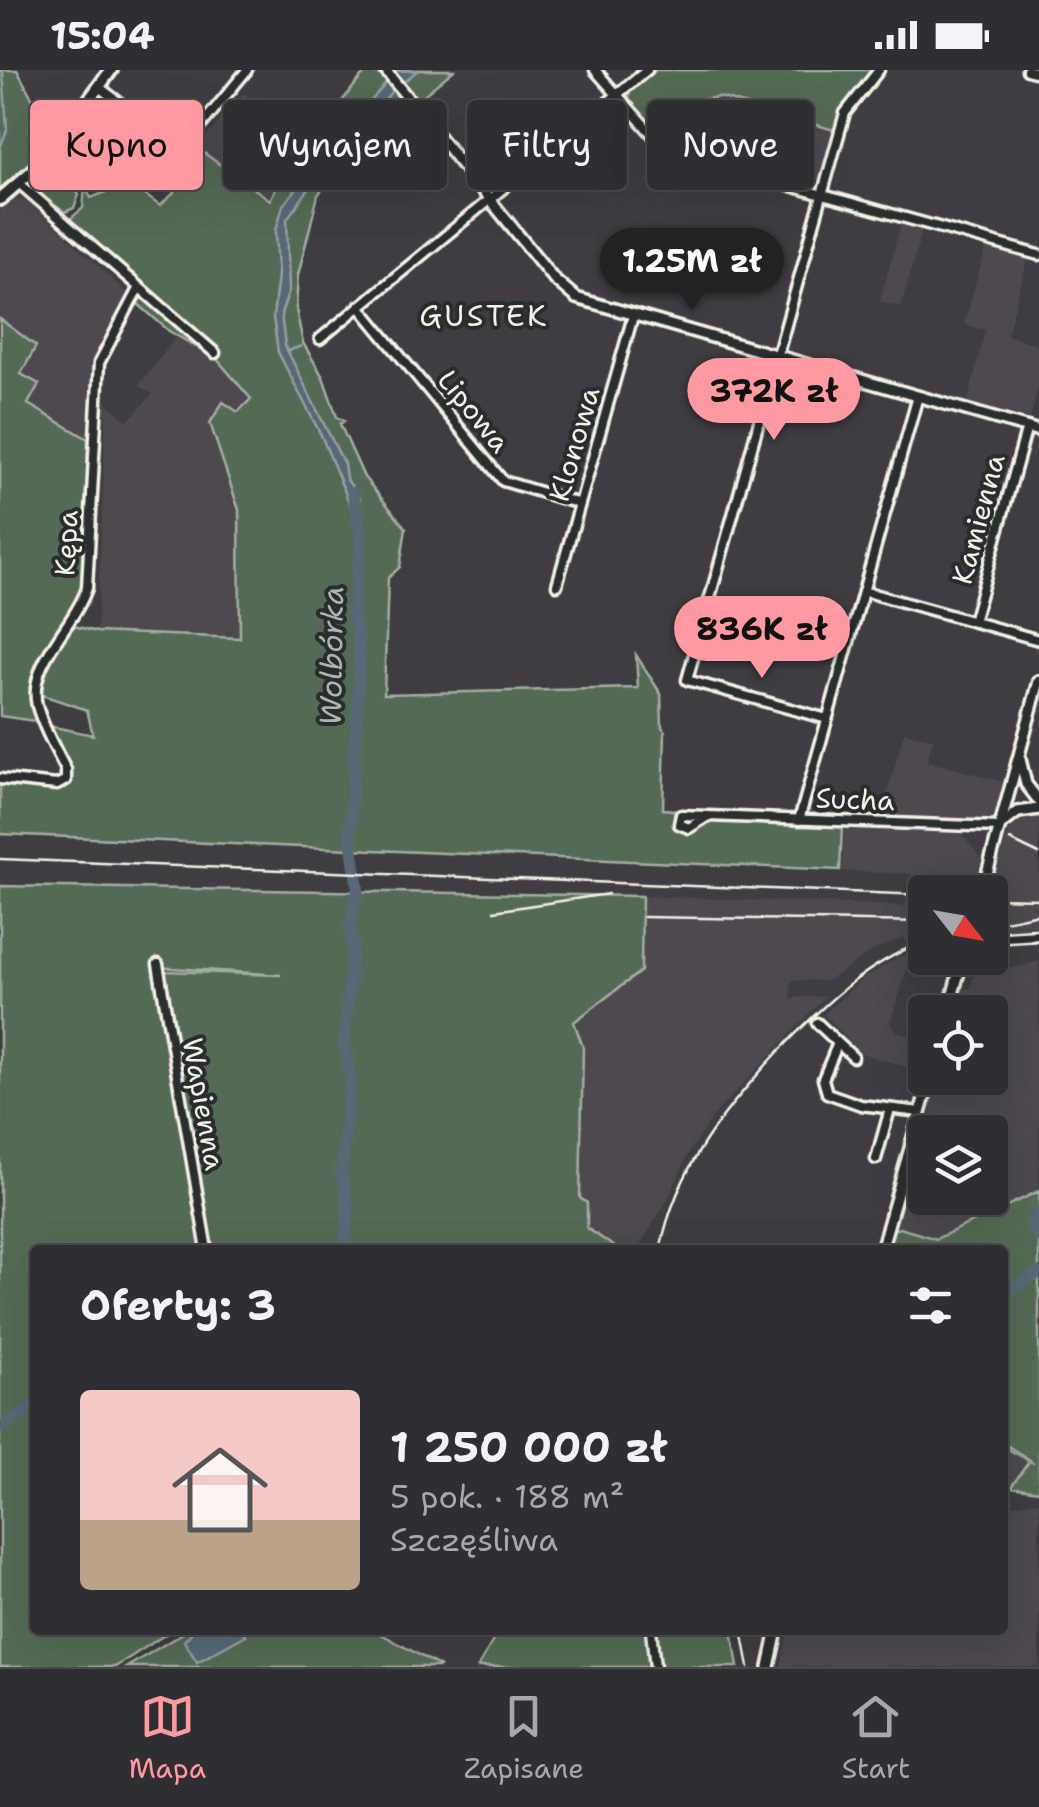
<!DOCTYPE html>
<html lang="pl">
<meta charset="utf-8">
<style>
body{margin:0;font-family:"Shantell Sans",sans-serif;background:#3b3a3e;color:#f1f3f6;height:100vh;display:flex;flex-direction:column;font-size:38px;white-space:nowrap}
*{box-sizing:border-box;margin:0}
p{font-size:32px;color:#a7a8ac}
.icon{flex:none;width:55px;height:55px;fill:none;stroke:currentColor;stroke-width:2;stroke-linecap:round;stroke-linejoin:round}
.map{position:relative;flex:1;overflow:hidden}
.details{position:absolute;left:30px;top:1175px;width:978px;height:390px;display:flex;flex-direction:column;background:#2f2e32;border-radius:10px;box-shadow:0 10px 40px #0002,0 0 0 2px #4a4a4d}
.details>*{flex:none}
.guide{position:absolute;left:30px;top:30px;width:980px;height:90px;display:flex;gap:20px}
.needle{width:65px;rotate:121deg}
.fabs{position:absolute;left:908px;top:805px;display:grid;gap:20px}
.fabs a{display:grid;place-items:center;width:100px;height:100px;border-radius:10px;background:#2f2e32;box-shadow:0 10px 40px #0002,0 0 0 2px #4a4a4d;font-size:50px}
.price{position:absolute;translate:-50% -85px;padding:0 22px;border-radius:35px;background:#ff9aa2;color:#111;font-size:32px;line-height:65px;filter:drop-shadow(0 2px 5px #0008)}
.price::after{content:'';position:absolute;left:50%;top:60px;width:30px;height:22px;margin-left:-15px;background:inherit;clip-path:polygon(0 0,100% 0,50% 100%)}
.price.current{background:#222;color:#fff}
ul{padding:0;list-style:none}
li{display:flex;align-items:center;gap:30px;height:250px;padding:0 50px}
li+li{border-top:2px solid #4a4a4d}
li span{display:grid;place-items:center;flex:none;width:280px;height:200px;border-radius:10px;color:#555}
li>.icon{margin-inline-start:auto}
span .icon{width:120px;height:120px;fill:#fffc;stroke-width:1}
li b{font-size:42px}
h2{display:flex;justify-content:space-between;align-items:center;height:120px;padding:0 50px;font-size:42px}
.pill{padding:0 35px;border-radius:10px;background:#2f2e32;box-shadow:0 10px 40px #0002,0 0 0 2px #4a4a4d;font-size:35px;line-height:90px}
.pill.current{background:#ff9aa2;color:#111}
.status{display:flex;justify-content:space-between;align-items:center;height:70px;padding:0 50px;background:#2f2e32;direction:ltr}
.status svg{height:28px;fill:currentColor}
.tab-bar{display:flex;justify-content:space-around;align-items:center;height:140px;border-top:2px solid #4a4a4d;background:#2f2e32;font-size:28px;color:#a7a8ac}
.tab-bar a{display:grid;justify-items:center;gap:5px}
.tab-bar .current{color:#ff9aa2}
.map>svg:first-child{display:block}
.built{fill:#4e4850;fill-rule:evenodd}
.green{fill:#556b57;stroke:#a4aea0;stroke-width:2.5}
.water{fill:#586774;stroke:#969ea2;stroke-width:2.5}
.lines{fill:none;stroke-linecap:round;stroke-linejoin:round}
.stream{stroke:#969ea2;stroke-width:2.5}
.river{stroke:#586774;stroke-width:12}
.minor-casing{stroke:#f4f1e8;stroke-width:15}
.tertiary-casing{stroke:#f4f1e8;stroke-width:16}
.secondary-casing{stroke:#f4f1e8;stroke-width:18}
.minor{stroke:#2a2d2e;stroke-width:8}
.tertiary{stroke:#2a2d2e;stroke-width:9}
.secondary{stroke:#2a2d2e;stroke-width:10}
.rail{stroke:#f4f1e8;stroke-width:2.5}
.labels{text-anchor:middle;stroke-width:8;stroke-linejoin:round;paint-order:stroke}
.street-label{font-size:28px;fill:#f4f1e8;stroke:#2a2d2e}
.neighbourhood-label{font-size:30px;letter-spacing:2.5px;fill:#f4f1e8;stroke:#2a2d2e}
.water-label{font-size:30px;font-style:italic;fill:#aeb3b4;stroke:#2a2d2e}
</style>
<div class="status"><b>15:04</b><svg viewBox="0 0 49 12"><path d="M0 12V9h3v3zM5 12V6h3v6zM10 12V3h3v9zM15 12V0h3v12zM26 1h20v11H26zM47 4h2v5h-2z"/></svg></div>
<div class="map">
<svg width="1039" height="1597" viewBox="0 0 1039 1597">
<rect width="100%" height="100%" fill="#3f3d42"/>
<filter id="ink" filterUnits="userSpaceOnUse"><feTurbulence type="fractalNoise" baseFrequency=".01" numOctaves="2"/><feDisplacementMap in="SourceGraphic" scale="20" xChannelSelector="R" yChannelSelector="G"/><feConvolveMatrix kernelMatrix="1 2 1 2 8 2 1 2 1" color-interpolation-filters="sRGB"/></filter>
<g filter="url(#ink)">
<!-- built -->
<path class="built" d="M243,23L309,72L282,106L270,131L197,78Z
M718,28L834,60L819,116L775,105L772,98L742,90L735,94L702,85Z
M17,128L27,130L129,225L93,294L88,369L27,334L21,304L36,276L0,249V139Z
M901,154L922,160L901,237L880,231Z
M986,177L1028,189L1007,265L1039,275V313L1030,349L968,332L985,260L964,254Z
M177,266L216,287L252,329L238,342L210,353L239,440L240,568L97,561L106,343L100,342L101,327L127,351L153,324L138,316Z
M904,662L933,669L927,691L1003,712L992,751L881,747Z
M1022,745L1039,747V870L990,874V822H925V880H914L904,868L874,880L827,911L791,910V928L826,926L715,1044L689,1082L668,1129L637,1180H618L587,1158V1133L580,1128L583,977L573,951L641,901L642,826L905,836L911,804L842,801L844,757L961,764L982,789L976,810L992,814L1011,753Z
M900,886H911L890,954L899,962L921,969L919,978L923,980L916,1004L910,1002L911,998L860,983L824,944L862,909Z
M1039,891V1420L1003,1418L1002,1180H887L936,1008H990V942H955L962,918L970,919L975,900L1019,897ZM925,1062H990V1128H925Z
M1039,1431V1597H781L788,1560H1002L1003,1433L1013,1435Z"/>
<!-- green -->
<path class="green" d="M0,0H17L54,69L0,120Z
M367,0L377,4L381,0H454L418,30L412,22L401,31L420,54L376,80L379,84L374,90L380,97L363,111L346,90L318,125L298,205L296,239L303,273L323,307L337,347L344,351L340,354L364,407L406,458L400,497L388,508L384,624L638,618L636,585L661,624L662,657L665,661L663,739L674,740L675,749L842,756L840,800L0,764V713L57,719L69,712L71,704L49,656L93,665L87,640L39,624L43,599L74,556L97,562L240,568L239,440L210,353L223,332L238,342L251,329L216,288L169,261L138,234L140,215L69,150L83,138L85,118L91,128L129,113L160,136L174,123L171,117L163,118L174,87L185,88L197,78L270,130L282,106Z
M656,0H873L845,34L834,60L719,27L687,32L688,51L701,61L696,86L664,77L629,33V23Z
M57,92L79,125L74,138L65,142L33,121L32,115Z
M0,249L36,276L21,304L39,314L28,334L88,369C87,416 89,465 83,511C76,564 12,596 41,652L0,646Z
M0,816L642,826L641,901L574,952L583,977L580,1128L587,1133V1158L619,1180H209L164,901L281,905L157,897L173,1016L203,1180H35V1560H172L115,1597H0Z
M1039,1121V1421L1011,1417L1030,1390L1003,1373L1002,1180H887L892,1160L900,1158L936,1169Z
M188,1560H374L441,1597H127Z
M499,1560H645L650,1597H478Z
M654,1560H732L738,1597H659Z"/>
<!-- water -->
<path class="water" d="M418,0L391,22L379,38L342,64L327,94L287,149L289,221L281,244L285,276L344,394L346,408L360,429L352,439L321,365L278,282L273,247L278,205L276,161L283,135L314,99L338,55L372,30L396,1Z
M194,1560H243L246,1565L197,1592L184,1571Z"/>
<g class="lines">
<!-- stream -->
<path class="stream" d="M0,78L7,60L3,0
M288,281L301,276
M1002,1376L1033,1393"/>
<!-- river -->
<path class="river" d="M1039,1143L1031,1155L1039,1165
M345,1180L348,1135L341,1102L350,1009L344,972L353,875L350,859L358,819L350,762L359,607L358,567L352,542L362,471L353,423
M1002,1226L1039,1202
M0,1358L35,1335"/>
<!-- minor casing -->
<g class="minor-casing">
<path id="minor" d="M595,0L668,82L1039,185
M1027,0L1039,3
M99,17L181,80L247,0
M20,114L215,283
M359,236L503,411L580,434
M320,269L647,0
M557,515L633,246
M863,521L1039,570
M973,552L1027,357
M827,649L687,610L845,43L879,0
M0,709L57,715L66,710V700C56,680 43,658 37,636C27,593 74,557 87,518L99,293L138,219
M708,746L689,758L679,754L681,745L999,757
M799,750L918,326
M990,868L1039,865
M158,894L207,1180
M817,953L838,973L823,1009L827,1023L861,1035L920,1042
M838,973L853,987
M876,1089L890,1039
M651,1560L655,1597"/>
</g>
<!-- tertiary casing -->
<g class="tertiary-casing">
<path id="tertiary" d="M385,0L554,209L576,228L1039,361
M1020,689L1026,714L1039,731
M1001,755L1018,742L1039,739
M982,822L1039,611
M948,942L963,888
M881,1180L930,1008
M769,1597L777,1560"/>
</g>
<!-- secondary casing -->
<g class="secondary-casing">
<path id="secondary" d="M0,129L46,89L111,0"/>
</g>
<!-- minor -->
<use href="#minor" class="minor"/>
<!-- tertiary -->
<use href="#tertiary" class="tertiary"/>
<!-- secondary -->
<use href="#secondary" class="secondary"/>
<!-- rail -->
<path class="rail" d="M1010,770L1039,784
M0,789L925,825
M990,828L1039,829
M494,841L608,824
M644,847L925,852
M990,854L1039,844
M660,1180C677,1097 723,1041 780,980C823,935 865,894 925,871
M742,1560L749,1597"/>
</g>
</g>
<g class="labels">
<!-- street labels -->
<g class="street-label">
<text transform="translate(474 341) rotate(51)" y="10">Lipowa</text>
<text transform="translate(574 374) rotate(-74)" y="10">Klonowa</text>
<text transform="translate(978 449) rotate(-75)" y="10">Kamienna</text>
<text transform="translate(66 473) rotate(-87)" y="10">Kępa</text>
<text transform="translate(855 729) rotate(2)" y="10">Sucha</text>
<text transform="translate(204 1034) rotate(80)" y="10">Wapienna</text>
</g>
<!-- neighbourhood labels -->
<g class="neighbourhood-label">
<text x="484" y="256">GUSTEK</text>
</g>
<!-- water labels -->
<g class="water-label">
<text transform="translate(332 586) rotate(-89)" y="10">Wolbórka</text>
</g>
</g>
</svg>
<div class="fabs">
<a><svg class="needle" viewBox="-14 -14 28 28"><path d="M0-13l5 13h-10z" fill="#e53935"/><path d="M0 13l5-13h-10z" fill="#a7a8ac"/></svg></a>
<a><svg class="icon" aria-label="locate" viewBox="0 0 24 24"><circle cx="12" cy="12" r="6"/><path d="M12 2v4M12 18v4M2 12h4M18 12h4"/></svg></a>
<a><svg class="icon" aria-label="layers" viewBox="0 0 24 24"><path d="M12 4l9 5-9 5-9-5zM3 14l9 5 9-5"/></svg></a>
</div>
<b class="price current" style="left:692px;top:243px">1.25M zł</b>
<b class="price" style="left:774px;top:373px">372K zł</b>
<b class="price" style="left:762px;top:611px">836K zł</b>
<div class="guide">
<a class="pill current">Kupno</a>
<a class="pill">Wynajem</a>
<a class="pill">Filtry</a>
<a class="pill">Nowe</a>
</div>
<section class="details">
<h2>Oferty: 3<svg class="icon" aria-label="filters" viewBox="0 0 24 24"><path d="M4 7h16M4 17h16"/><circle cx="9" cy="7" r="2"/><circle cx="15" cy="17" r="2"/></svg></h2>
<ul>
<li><span style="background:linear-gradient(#f6c9c9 65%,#b9a48a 0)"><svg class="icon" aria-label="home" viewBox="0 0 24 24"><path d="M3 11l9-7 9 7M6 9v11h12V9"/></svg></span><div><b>1 250 000 zł</b><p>5 pok. · 188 m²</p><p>Szczęśliwa</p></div></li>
</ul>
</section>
</div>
<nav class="tab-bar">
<a class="current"><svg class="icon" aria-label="map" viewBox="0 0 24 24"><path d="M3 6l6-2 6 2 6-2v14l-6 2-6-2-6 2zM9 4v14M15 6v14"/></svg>Mapa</a>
<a><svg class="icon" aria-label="saved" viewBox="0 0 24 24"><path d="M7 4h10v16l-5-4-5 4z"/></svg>Zapisane</a>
<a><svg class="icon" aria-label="home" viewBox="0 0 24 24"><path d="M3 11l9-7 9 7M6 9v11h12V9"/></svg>Start</a>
</nav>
